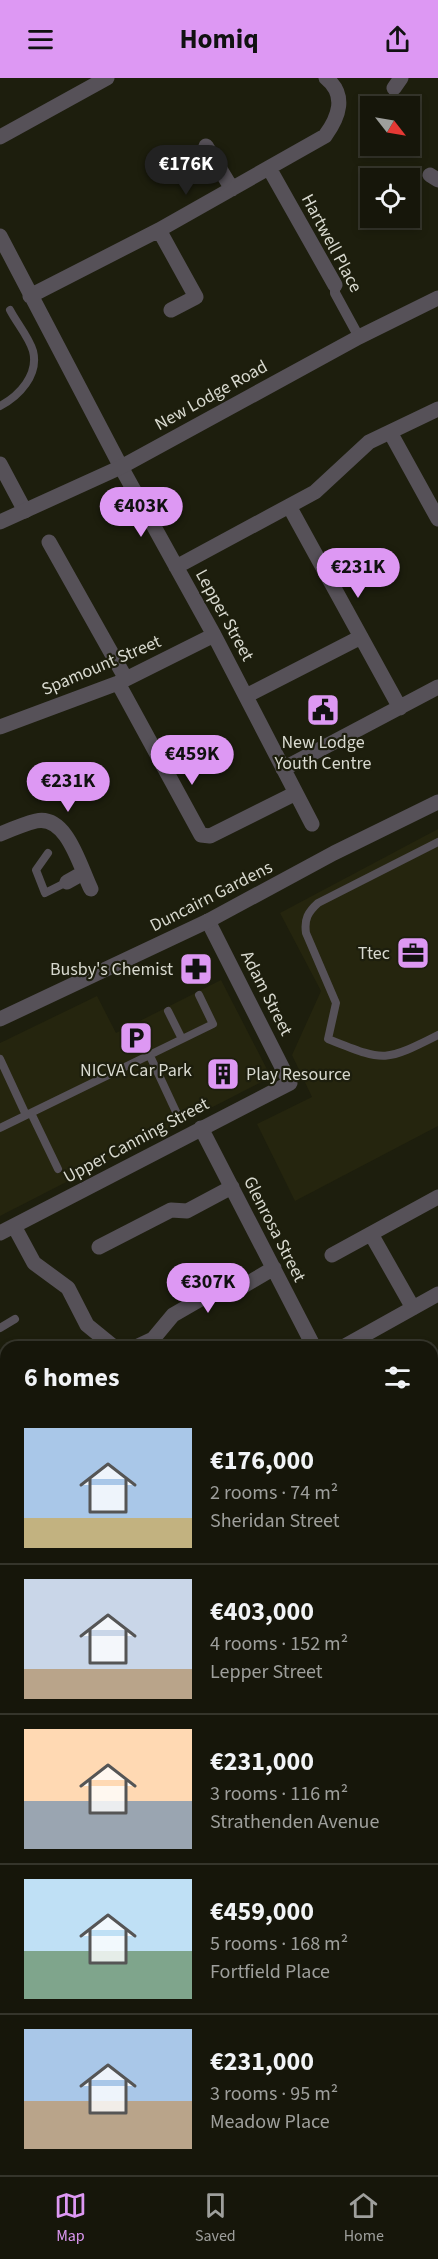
<!DOCTYPE html>
<meta charset="utf-8">
<style>
body{margin:0;font-family:"Source Sans 3",sans-serif;background:#1f1f13;color:#f1f3f6;height:100vh;display:flex;flex-direction:column;font-size:22px;white-space:nowrap}
*{box-sizing:border-box;margin:0}
p{font-size:20px;color:#9e9f9c}
.icon{flex:none;width:33px;height:33px;fill:none;stroke:currentColor;stroke-width:2;stroke-linecap:round;stroke-linejoin:round}
.map{position:relative;flex:1;overflow:hidden}
.drawer{position:absolute;left:0px;top:1263px;width:438px;height:834px;display:flex;flex-direction:column;background:#16160a;border-radius:18px 18px 0 0;box-shadow:0 3px 9px #0003,0 0 0 2px #35352b}
.drawer>*{flex:none}
.needle{width:39px;rotate:121deg}
.controls{position:absolute;left:360px;top:18px;display:grid;gap:12px}
.controls a{display:grid;place-items:center;width:60px;height:60px;border-radius:0px;background:#16160a;box-shadow:0 3px 9px #0003,0 0 0 2px #35352b;font-size:30px}
.price{position:absolute;translate:-50% -51px;padding:0 14px;border-radius:21px;background:#dd98f3;color:#111;font-size:20px;line-height:39px;filter:drop-shadow(0 2px 3px #0008)}
.price::after{content:'';position:absolute;left:50%;top:36px;width:18px;height:14px;margin-left:-9px;background:inherit;clip-path:polygon(0 0,100% 0,50% 100%)}
.price.active{background:#222;color:#fff}
ul{padding:0;list-style:none}
li{display:flex;align-items:center;gap:18px;height:150px;padding:0 24px}
li+li{border-top:2px solid #35352b}
li span{display:grid;place-items:center;flex:none;width:168px;height:120px;border-radius:0px;color:#555}
li>.icon{margin-inline-start:auto}
span .icon{width:72px;height:72px;fill:#fffc;stroke-width:1}
li b{font-size:26px}
h2{display:flex;justify-content:space-between;align-items:center;height:72px;padding:0 24px;font-size:26px}
header{display:flex;justify-content:space-between;align-items:center;height:78px;padding:0 24px;background:#dd98f3;color:#111;font-size:27px;font-weight:700}
.menu{display:flex;justify-content:space-around;align-items:center;height:84px;border-top:2px solid #35352b;background:#16160a;font-size:16px;color:#9e9f9c}
.menu a{display:grid;justify-items:center;gap:3px}
.menu .active{color:#dd98f3}
.map>svg:first-child{display:block}
.built{fill:#25250e}
.lines{fill:none;stroke-linecap:round;stroke-linejoin:round}
.service{stroke:#565158;stroke-width:8}
.pedestrian{stroke:#565158;stroke-width:10}
.minor{stroke:#565158;stroke-width:15}
.tertiary{stroke:#565158;stroke-width:15}
.secondary{stroke:#776f7a;stroke-width:15}
.primary{stroke:#908694;stroke-width:15}
.labels{text-anchor:middle;stroke-width:4.5;stroke-linejoin:round;paint-order:stroke}
.street-label{font-size:18px;fill:#d8d9cf;stroke:#1d1e0d}
.poi-label{font-size:18px;fill:#d8d9cf;stroke:#1d1e0d}
</style>
<header><svg class="icon" aria-label="menu" viewBox="0 0 24 24"><path d="M4 6h16M4 12h16M4 18h16"/></svg>Homiq<svg class="icon" aria-label="share" viewBox="0 0 24 24"><path d="M12 15V3M7 8l5-5 5 5M5 13v7h14v-7"/></svg></header>
<div class="map">
<svg width="438" height="2097" viewBox="0 0 438 2097">
<rect width="100%" height="100%" fill="#1d1e0d"/>
<!-- built -->
<path class="built" d="M438,751V1048L295,1123L257,1046L312,1019L292,977L321,913L280,835Z
M221,902L271,999L0,1138V965L97,918L116,955Z
M432,1815L438,1817V1915L432,1913Z
M0,1911L6,1913V2091H432V1957L438,1961V2097H0Z"/>
<g class="lines">
<!-- service -->
<path class="service" d="M0,328C19,318 39,297 33,273C29,259 16,244 10,232
M438,764L318,825C308,834 304,841 306,855L336,925L328,961C384,983 383,985 438,957
M48,775L36,792L45,815L67,804
M168,933L182,961
M137,950L178,1038
M0,981L26,1037
M31,1035L58,1091
M0,1050L213,946L199,917
M0,1250L15,1241
M432,1965L438,1956
M432,2030L435,2032
M105,2097L107,2091"/>
<!-- pedestrian -->
<path class="pedestrian" d="M335,207V215L359,259"/>
<!-- minor -->
<path class="minor" d="M394,10L401,0
M0,59L107,0
M206,68L232,111
M269,90L335,207
M430,97L438,102
M159,152L196,219L171,232
M0,158L121,389L214,557L312,746
M30,218L159,152L325,58C339,39 347,17 326,0
M390,354L438,441
M0,386L25,433
M289,428L400,630
M49,464L126,601
M176,489L315,414L369,364L438,331
M118,605L201,757L210,758L296,715
M246,618L361,559
M0,649L118,605L214,557
M283,691L438,609
M0,756C12,751 24,746 36,743C67,736 80,789 91,811
M67,804L83,795
M201,1050L314,1269
M14,1148L34,1185L68,1210L87,1247L114,1269
M0,1155L290,1005L208,843
M371,1156L413,1230
M99,1169L171,1132L187,1133L232,1109
M332,1177L438,1119
M136,1269L153,1261L173,1237L218,1211L235,1213L274,1190
M343,1269L438,1216
M432,1380L438,1372
M0,1404L6,1408
M0,1481L6,1485
M0,1508L6,1499
M432,1628L438,1624
M432,1740L438,1736"/>
<!-- tertiary -->
<path class="tertiary" d="M0,444L121,389L359,259L438,220
M0,941L208,843L334,775L438,724"/>
<!-- secondary -->
<path class="secondary" d="M0,1314L6,1319
M432,1535L438,1531
M432,1603L438,1607"/>
<!-- primary -->
<path class="primary" d="M0,1742L6,1744
M432,1934L438,1937"/>
</g>
<!-- icons -->
<defs>
<g id="civic-square" transform="scale(1.725)"><rect x="-9" y="-9" width="18" height="18" rx="4" fill="#dd98f3" stroke="#1d1e0d"/><path d="M-.6-6.5H3V-4.5H.6V-3L4-1V1h2V6H-6V1h2V-1L-.6-3ZM-1.2 2.5V6h2.4V2.5Z" fill="#111"/></g>
<g id="office-square" transform="scale(1.725)"><rect x="-9" y="-9" width="18" height="18" rx="4" fill="#dd98f3" stroke="#1d1e0d"/><path d="M-6-3h4V-5.5h4V-3h4V5H-6ZM-1-4.5V-3h2v-1.5ZM-6 0V1H6V0Z" fill="#111"/></g>
<g id="pharmacy-square" transform="scale(1.725)"><rect x="-9" y="-9" width="18" height="18" rx="4" fill="#dd98f3" stroke="#1d1e0d"/><path d="M-2-6h4v4h4v4h-4v4h-4v-4h-4v-4h4Z" fill="#111"/></g>
<g id="parking-square" transform="scale(1.725)"><rect x="-9" y="-9" width="18" height="18" rx="4" fill="#dd98f3" stroke="#1d1e0d"/><path d="M-3.5-5.5H1a3.5 3.5 0 0 1 0 7H-1V5.5H-3.5ZM-1-3.4V-.6H.8a1.4 1.4 0 0 0 0-2.8Z" fill="#111"/></g>
<g id="building-square" transform="scale(1.725)"><rect x="-9" y="-9" width="18" height="18" rx="4" fill="#dd98f3" stroke="#1d1e0d"/><path d="M-4-6H4V6H1V3H-1V6H-4ZM-2.5-4.3h1.7v1.8h-1.7ZM.8-4.3h1.7v1.8H.8ZM-2.5-1h1.7V.8h-1.7ZM.8-1h1.7V.8H.8Z" fill="#111"/></g>
</defs>
<g fill-rule="evenodd">
<use href="#civic-square" x="323" y="632"/>
<use href="#office-square" x="413" y="875"/>
<use href="#pharmacy-square" x="196" y="891"/>
<use href="#parking-square" x="136" y="960"/>
<use href="#building-square" x="223" y="996"/>
</g>
<g class="labels">
<!-- street labels -->
<g class="street-label">
<text transform="translate(332 165) rotate(62)" y="6">Hartwell Place</text>
<text transform="translate(211 317) rotate(-29)" y="6">New Lodge Road</text>
<text transform="translate(225 537) rotate(61)" y="6">Lepper Street</text>
<text transform="translate(101 587) rotate(-23)" y="6">Spamount Street</text>
<text transform="translate(211 818) rotate(-27)" y="6">Duncairn Gardens</text>
<text transform="translate(267 915) rotate(63)" y="6">Adam Street</text>
<text transform="translate(136 1062) rotate(-28)" y="6">Upper Canning Street</text>
<text transform="translate(275 1151) rotate(63)" y="6">Glenrosa Street</text>
</g>
<!-- poi labels -->
<g class="poi-label">
<text x="323" y="670">New Lodge<tspan x="323" dy="21">Youth Centre</tspan></text>
<text x="390" y="881" text-anchor="end">Ttec</text>
<text x="173" y="897" text-anchor="end">Busby's Chemist</text>
<text x="136" y="998">NICVA Car Park</text>
<text x="246" y="1002" text-anchor="start">Play Resource</text>
</g>
</g>
</svg>
<div class="controls">
<a><svg class="needle" viewBox="-14 -14 28 28"><path d="M0-13l5 13h-10z" fill="#e53935"/><path d="M0 13l5-13h-10z" fill="#9e9f9c"/></svg></a>
<a><svg class="icon" aria-label="locate" viewBox="0 0 24 24"><circle cx="12" cy="12" r="6"/><path d="M12 2v4M12 18v4M2 12h4M18 12h4"/></svg></a>
</div>
<b class="price active" style="left:186px;top:118px">€176K</b>
<b class="price" style="left:141px;top:460px">€403K</b>
<b class="price" style="left:358px;top:521px">€231K</b>
<b class="price" style="left:192px;top:708px">€459K</b>
<b class="price" style="left:68px;top:735px">€231K</b>
<b class="price" style="left:208px;top:1236px">€307K</b>
<section class="drawer">
<h2>6 homes<svg class="icon" aria-label="filters" viewBox="0 0 24 24"><path d="M4 7h16M4 17h16"/><circle cx="9" cy="7" r="2"/><circle cx="15" cy="17" r="2"/></svg></h2>
<ul>
<li><span style="background:linear-gradient(#a9c7e8 75%,#c2b280 0)"><svg class="icon" aria-label="home" viewBox="0 0 24 24"><path d="M3 11l9-7 9 7M6 9v11h12V9"/></svg></span><div><b>€176,000</b><p>2 rooms · 74 m²</p><p>Sheridan Street</p></div></li>
<li><span style="background:linear-gradient(#c9d6e8 75%,#b9a48a 0)"><svg class="icon" aria-label="home" viewBox="0 0 24 24"><path d="M3 11l9-7 9 7M6 9v11h12V9"/></svg></span><div><b>€403,000</b><p>4 rooms · 152 m²</p><p>Lepper Street</p></div></li>
<li><span style="background:linear-gradient(#ffd9b3 60%,#9aa5b1 0)"><svg class="icon" aria-label="home" viewBox="0 0 24 24"><path d="M3 11l9-7 9 7M6 9v11h12V9"/></svg></span><div><b>€231,000</b><p>3 rooms · 116 m²</p><p>Strathenden Avenue</p></div></li>
<li><span style="background:linear-gradient(#bfe0f5 60%,#7fa58c 0)"><svg class="icon" aria-label="home" viewBox="0 0 24 24"><path d="M3 11l9-7 9 7M6 9v11h12V9"/></svg></span><div><b>€459,000</b><p>5 rooms · 168 m²</p><p>Fortfield Place</p></div></li>
<li><span style="background:linear-gradient(#a9c7e8 60%,#b9a48a 0)"><svg class="icon" aria-label="home" viewBox="0 0 24 24"><path d="M3 11l9-7 9 7M6 9v11h12V9"/></svg></span><div><b>€231,000</b><p>3 rooms · 95 m²</p><p>Meadow Place</p></div></li>
</ul>
</section>
</div>
<nav class="menu">
<a class="active"><svg class="icon" aria-label="map" viewBox="0 0 24 24"><path d="M3 6l6-2 6 2 6-2v14l-6 2-6-2-6 2zM9 4v14M15 6v14"/></svg>Map</a>
<a><svg class="icon" aria-label="saved" viewBox="0 0 24 24"><path d="M7 4h10v16l-5-4-5 4z"/></svg>Saved</a>
<a><svg class="icon" aria-label="home" viewBox="0 0 24 24"><path d="M3 11l9-7 9 7M6 9v11h12V9"/></svg>Home</a>
</nav>
